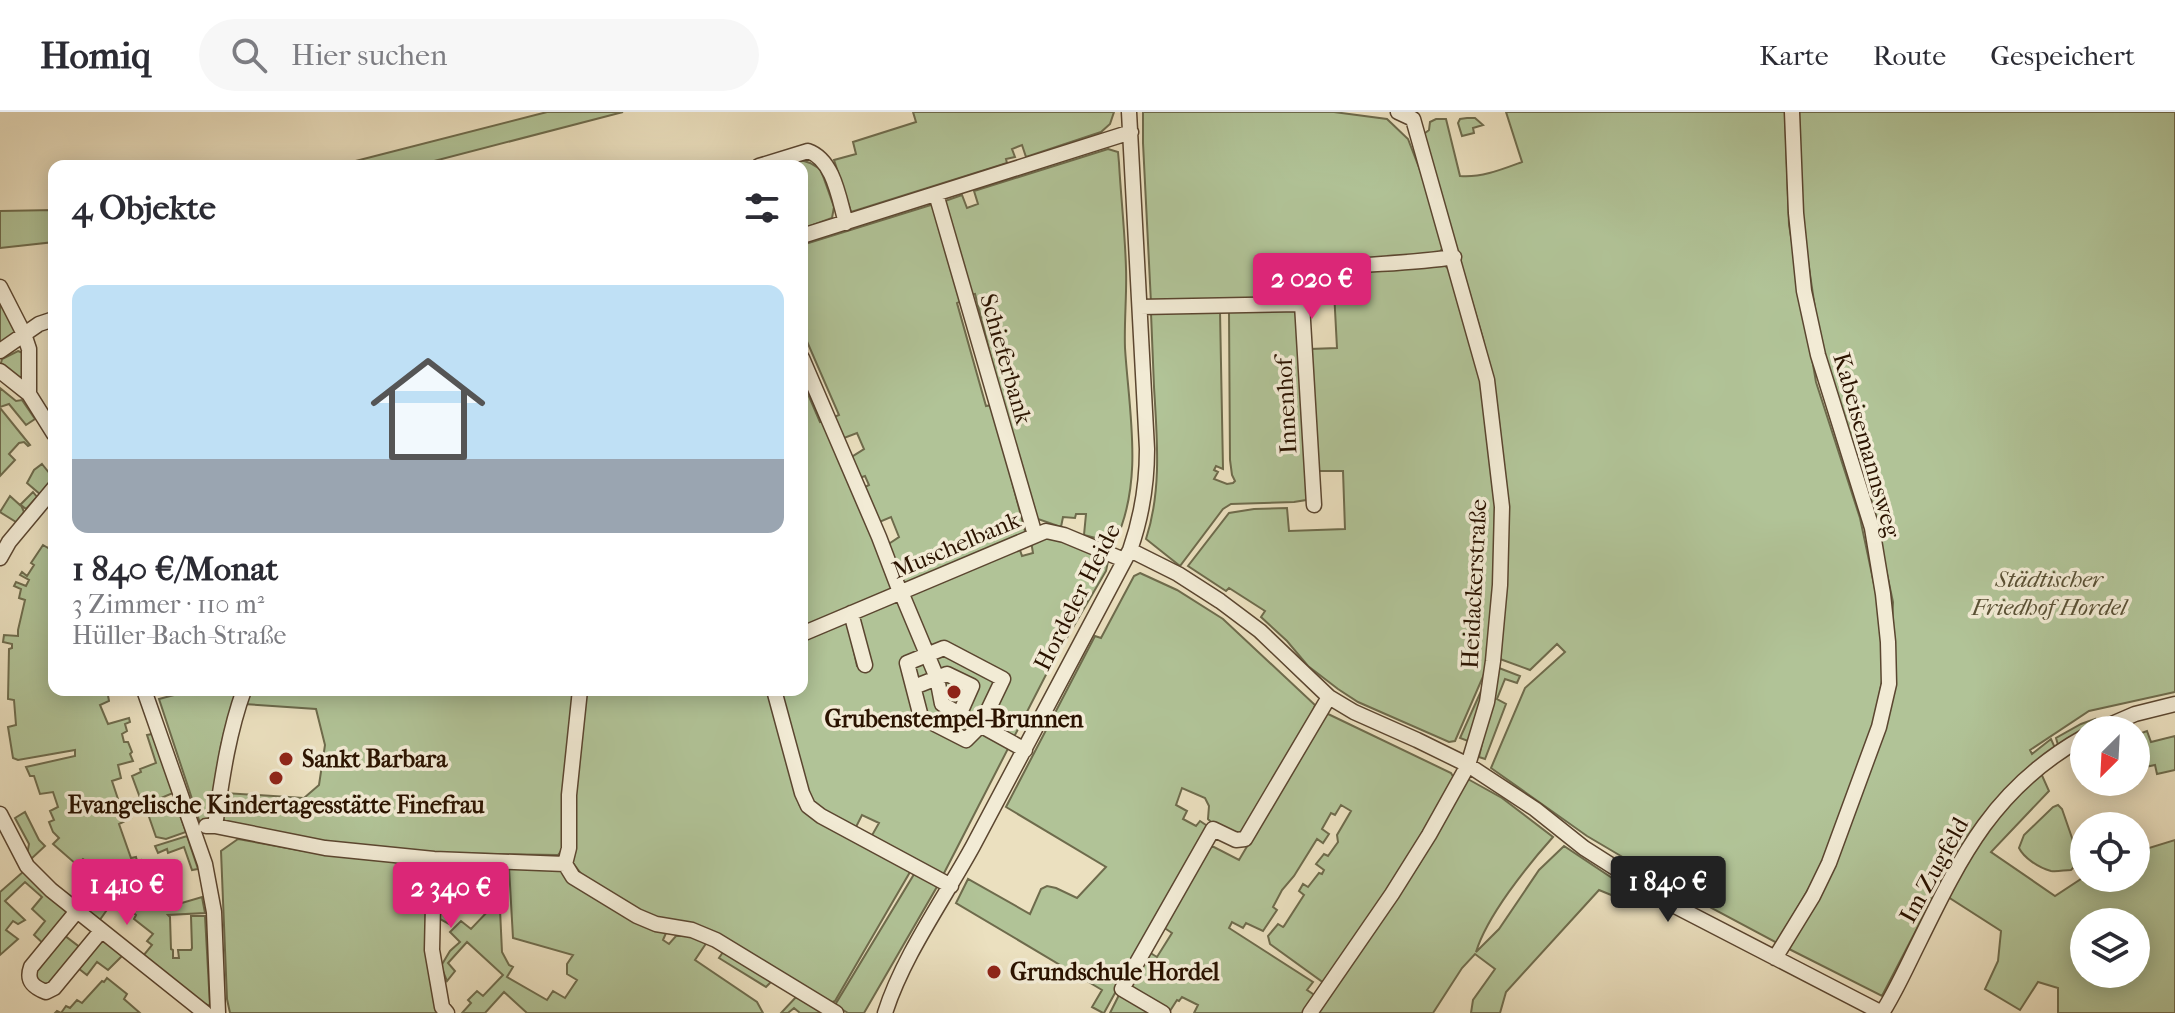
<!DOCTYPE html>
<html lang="de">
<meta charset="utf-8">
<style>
body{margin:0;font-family:"IM FELL French Canon",serif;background:#f7f7f7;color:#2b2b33;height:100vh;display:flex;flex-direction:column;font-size:30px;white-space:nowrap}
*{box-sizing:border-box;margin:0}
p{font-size:26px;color:#7c7c81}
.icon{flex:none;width:44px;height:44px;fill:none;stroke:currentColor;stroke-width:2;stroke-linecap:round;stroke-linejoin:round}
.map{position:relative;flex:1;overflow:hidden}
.drawer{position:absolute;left:48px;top:48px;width:760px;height:536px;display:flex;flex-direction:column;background:#fff;border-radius:16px;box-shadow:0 4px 20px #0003}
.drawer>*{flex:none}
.needle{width:52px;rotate:204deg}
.tools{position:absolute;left:2070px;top:604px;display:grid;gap:16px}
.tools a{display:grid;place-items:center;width:80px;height:80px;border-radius:50%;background:#fff;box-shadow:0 4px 20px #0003;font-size:40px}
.price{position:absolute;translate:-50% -68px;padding:0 18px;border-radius:8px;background:#db2777;color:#fff;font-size:26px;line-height:52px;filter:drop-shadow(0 2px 4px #0008)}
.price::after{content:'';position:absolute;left:50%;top:48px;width:24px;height:18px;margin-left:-12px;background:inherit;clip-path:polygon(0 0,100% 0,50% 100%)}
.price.current{background:#222;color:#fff}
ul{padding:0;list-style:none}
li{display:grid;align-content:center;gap:16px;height:424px;padding:0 24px}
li+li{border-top:2px solid #e1e1e2}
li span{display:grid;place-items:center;height:248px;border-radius:16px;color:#555}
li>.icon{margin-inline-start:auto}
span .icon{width:144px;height:144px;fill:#fffc;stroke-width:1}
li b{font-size:34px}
h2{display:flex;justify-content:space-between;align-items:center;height:96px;padding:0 24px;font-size:34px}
header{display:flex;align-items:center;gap:48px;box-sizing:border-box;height:112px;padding:0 40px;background:#fff;border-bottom:2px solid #e1e1e2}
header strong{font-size:38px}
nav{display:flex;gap:44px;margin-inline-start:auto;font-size:28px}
.search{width:560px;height:72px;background:#f7f7f7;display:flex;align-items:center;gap:20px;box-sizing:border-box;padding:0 28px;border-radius:44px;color:#7c7c81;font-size:30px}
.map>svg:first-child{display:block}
.green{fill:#b1c397;stroke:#6e6b4c;stroke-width:2;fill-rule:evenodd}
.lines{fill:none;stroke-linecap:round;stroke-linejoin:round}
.minor-casing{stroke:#5b4630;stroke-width:17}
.minor{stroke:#f2ebd5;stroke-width:14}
.poi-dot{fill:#8f2418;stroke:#f2ebd5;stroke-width:3}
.labels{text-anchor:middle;stroke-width:7;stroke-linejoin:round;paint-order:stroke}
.street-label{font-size:24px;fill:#2b1300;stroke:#f2ebd5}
.park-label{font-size:24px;font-style:italic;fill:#5a5135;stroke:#f2ebd5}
.poi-label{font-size:24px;font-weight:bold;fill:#2b1300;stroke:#f2ebd5}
</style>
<header>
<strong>Homiq</strong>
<div class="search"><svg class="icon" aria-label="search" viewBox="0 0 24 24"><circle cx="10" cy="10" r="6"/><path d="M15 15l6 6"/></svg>Hier suchen</div>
<nav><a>Karte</a><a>Route</a><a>Gespeichert</a></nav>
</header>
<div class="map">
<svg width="2175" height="901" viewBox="0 0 2175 901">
<rect width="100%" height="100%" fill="#ebe0bf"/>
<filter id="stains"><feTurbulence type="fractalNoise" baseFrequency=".0025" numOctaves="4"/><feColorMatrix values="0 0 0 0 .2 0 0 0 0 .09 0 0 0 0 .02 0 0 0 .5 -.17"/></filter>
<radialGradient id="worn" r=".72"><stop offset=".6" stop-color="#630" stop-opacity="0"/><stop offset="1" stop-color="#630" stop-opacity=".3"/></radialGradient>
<!-- green -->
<path class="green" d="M547,0H623L415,54H336Z
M913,0H1114L1110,12L1101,20L1026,45L1022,33L1012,37L1015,45L1006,47L1007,51L851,100L834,48L856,42L853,30L916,10Z
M1143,0H1334L1387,7L1408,27L1423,66L1443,135L1438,143L1283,150L1284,187L1151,191L1143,31Z
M1506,0H1785L1789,113L1816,270L1860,406L1881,505L1883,563L1873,619L1846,690L1817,762L1777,831L1687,783L1587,724L1491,656L1525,576L1565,540L1557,532L1530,558L1500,547L1508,394L1498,301L1483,227L1446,100L1420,25L1429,18L1430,10L1436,7H1446L1460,64C1481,66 1503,57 1522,50Z
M1799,0H2175V580L2089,599L2030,638L2032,642L2051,627L2055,636L2036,650L2049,679L1991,740L2055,784L2084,765L2136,766V740L2175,728V901H2058V876L2038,870L2020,898L1985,877L1998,849L2001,819L1937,778L1882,884L1789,837L1817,786L1880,626L1892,518L1893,490L1874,401L1820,230L1800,95ZM2084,810H2136V862H2084Z
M1467,6H1475L1483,13L1473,16L1474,21L1462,24L1458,11L1460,7Z
M1108,37L1118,40L1119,51C1121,86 1125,121 1126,156C1127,182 1124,209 1125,236C1129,300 1144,369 1115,430H1111L1084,423L1086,402H1076L1075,406L1063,405L1061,415L1035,406L1012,329L975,182L969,183L945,89L962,83L967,96L978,92L974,79Z
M801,48L810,51L820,57L823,64L834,95L832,106L802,117V54H793Z
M934,92L962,189L957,191L986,294L992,293L1025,419V422L905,474L887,433L899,425L891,405L877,411L863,376L869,373L865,364L859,366L850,346L864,337L857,321L844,326L834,305L839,303L802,218V133Z
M54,98V130L0,136V99Z
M1434,154H1445L1449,157L1480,267L1487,303L1495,388L1493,489L1485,560L1455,629L1449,630L1358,590L1338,577L1308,554L1287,529L1261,505L1265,499L1229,476L1226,479L1188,454L1229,401L1254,397L1287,396L1289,419L1345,417L1343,359H1317L1310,237L1337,236L1333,160Z
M0,190L15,218V222L0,232Z
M1296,197L1309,381L1306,388L1294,390L1231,392L1223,397L1180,454L1146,427C1162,378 1157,326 1154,275C1153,250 1152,226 1151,201L1220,199L1223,357L1216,354L1214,358L1218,360L1214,367L1227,372L1233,371L1235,369L1232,363L1230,348L1229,200Z
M18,239L23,241L25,264L19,267L1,251L2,247Z
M802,268L820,310L825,309L893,477L802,518Z
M0,276L16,289L22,288L35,307L26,313L9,292L0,295Z
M0,296L30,333L28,334L24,330L19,331L9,342L15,348L0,364Z
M42,352L54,367L41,383L27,371L34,358Z
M33,380L37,385L26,397L21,393L24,400L16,410L0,400L10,384L20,393Z
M1049,423L1109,445L1106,459L1051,553L942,765L871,725L879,711L862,703L856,715L821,697L809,685L780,578H802V528L847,508L857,554L865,553L858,504L1019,435L1022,444L1033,441L1031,429Z
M53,428L54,578H107L109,589L100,593L108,612L129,606L130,610L125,612L127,619L122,622L124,630H128L132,640L130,642L133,649L118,653L121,666L112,669L123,702L129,701L131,706L119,712L131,746L136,745L137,749L141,748L143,753L150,751L152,757L167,752L179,784L173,787L175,793L202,785L205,801L168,803L170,805L171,837L173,838V846H179L178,838H191L192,836L191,804H205L210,894L202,891L143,844L152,833L147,829L153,822L134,807L136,803L126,795L132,788L115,774L117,771L111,766L107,770L97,762L99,759L83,747L77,753L53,732L59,726L53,720L49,710L54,708L50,699L58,695L53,680L40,682L34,664H30L26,655L75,644V638L18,648L13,646L8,615L16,613L14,588L8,587L9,537L12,536V532L3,530L4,523L18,524V518L25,488L19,486L21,477L14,474L16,470L26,474L29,468L20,463L22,460L27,464L34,453L31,451L43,433L48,436Z
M1140,461L1177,478L1223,507L1315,593L1312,602L1244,721L1235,723L1211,710L1208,707L1209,694L1205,686L1182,676L1176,693L1187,699L1183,707L1196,714L1200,709L1209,715L1165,790L1104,901H1103L1092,895L1102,878L956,791L968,767L1030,802L1041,777L1047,774L1056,776L1077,786L1106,755L1006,695L1095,524L1101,526L1134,464Z
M1499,556L1520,564L1517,571L1505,567L1497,587L1506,592L1485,647L1479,645Z
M1486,568L1474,615L1468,629L1460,626Z
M193,578H212L235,582L221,633L213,707L200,711L159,587Z
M250,578H574L564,735L558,743L432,741L297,727L226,710L222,705L225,681L304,686L319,673L325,633L316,597L244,592Z
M585,578H768L800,694L910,760L835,889L830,891L713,820L654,807L582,763L573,751V677Z
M1326,601L1451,661L1454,666L1399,760L1324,871L1270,832L1268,824L1278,812L1283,815L1284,814L1304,783L1299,779L1303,772L1308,775L1319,761L1322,762L1324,758L1316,752L1324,742L1328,744L1338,730L1337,723L1351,699L1341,693L1335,703L1331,701L1322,717L1329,722L1323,731L1317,727L1294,764L1282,778L1273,795L1277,798L1263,819L1246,811L1243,816L1232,810L1229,816L1313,870L1307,878L1316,884L1303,901H1194L1198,893L1182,885L1179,889L1177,888L1170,899L1131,875V870L1147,839L1157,845L1172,821L1163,815L1209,735H1214L1239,748Z
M2095,607L2094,613L2058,633L2056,626L2081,612Z
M2147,619L2151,630L2175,624V658L2157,662L2155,653L2136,657V623Z
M152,622L173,681L161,686L165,695L176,692L186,720L166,727L156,725L148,702H146L132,664L141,660L140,657L156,651L147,623Z
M1466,666L1502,686L1553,725C1527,754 1487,804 1476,840L1499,817L1539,758L1564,734L1630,778L1621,787L1599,778L1506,880L1500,901H1471L1473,888L1495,857L1475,842L1462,856L1433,901H1318L1420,751Z
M2058,693L2062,697L2080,749L2071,758C2065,758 2057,760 2051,759C2039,756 2024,746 2019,736L2024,723L2053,695Z
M25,700L39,728L45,734L30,748L27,743L29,732L15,706Z
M187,724L198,757L192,758L184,735L168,741L167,737L158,741L155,734Z
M238,727L304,739L404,751V752L416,753L425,758L427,764L437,901H230L227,887L221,739Z
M443,755H498L502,840L509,853L513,855L507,865L547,888L553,879L565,886L577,868L567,862V852L573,843L513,826L509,755L561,757L633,809L666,821L663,828L669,832L676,824H688L707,830L695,848L757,890L763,901H527L504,880L485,901H462L471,891L468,888L477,879L483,884L503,863L467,830L448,851L455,859L447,869L441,854L450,839L460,830L450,820L461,809L471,817L490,797L464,773L444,794L455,804L449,812L438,806L440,759Z
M24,759L73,803L60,820L85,839L98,823L123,843L108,858L97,850L87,863L74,853L54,876L30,870L47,835L34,823L45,809L32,797L42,785L25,770L5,789L25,808L18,812L13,809L6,818L18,827L0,843V780Z
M916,759L938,773L864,901H848L835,893Z
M96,784L109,795L99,809L86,798Z
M723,840L772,869L766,875L719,846Z
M107,866L127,882L124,887L140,901H55L57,899L61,901L66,894L70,896L77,888L82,891L102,869L104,870Z
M1119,883L1150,901H1110Z
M796,885L823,901H800L794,896L788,901H781Z"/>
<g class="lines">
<!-- minor casing -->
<g class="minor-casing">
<path id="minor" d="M759,54L808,39C834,48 839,87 846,111
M936,82L1035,423
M802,124L1131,20
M0,175L24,222L29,237V282
M1302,192L1314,393
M1140,195L1302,192V160C1352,151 1403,153 1454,145
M0,239L39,212L54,207
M802,246L879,425L900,480
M0,259L29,282L54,322
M1130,438L1178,462L1220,489L1260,519L1329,585L1354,600L1417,628L1468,653L1535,697L1584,736L1675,794L1882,901C1896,879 1907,854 1919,830C1962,742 1995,675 2084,625
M0,446L9,430L54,376
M901,480L937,566L942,592L1025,638
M851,501L865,553
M802,522L1046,419L1064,423L1124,448
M944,536L1003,567L981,613L966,628L921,605L907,551Z
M914,575L947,562L972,574L960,601
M144,578L205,752L214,800L218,901
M774,578L802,681L808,694L821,704L951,774
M2098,618L2135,602L2175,592
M0,702L27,754L51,778L205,901
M206,714H215C222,667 228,622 244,578
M215,714L325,736L434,747L565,752L573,765L637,804L656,812L692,818L716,828L836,901
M434,747L432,838L442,895L447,901
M565,752L569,736V683L580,578
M77,799L31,855C26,869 33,875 46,880L54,876L101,819
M1775,846L1813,784L1829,751L1879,615L1889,572L1888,530L1883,482L1872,416L1818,243L1804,179L1796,101L1792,0
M885,901C903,844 944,787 973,734C1026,636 1078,537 1130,438C1142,404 1147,372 1147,337L1129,0
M1163,901L1122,877L1213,717L1236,728L1245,727L1329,585
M1310,901L1392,782L1429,723L1468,653L1487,590L1493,549L1500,473L1502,395L1487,268L1413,7L1398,0"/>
</g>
<!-- minor -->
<use href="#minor" class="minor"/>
</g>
<!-- markers -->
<g class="poi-dot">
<circle cx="954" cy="580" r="8"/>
<circle cx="286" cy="647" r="8"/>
<circle cx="276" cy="666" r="8"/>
<circle cx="994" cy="860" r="8"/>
</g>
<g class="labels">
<!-- street labels -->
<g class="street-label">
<text transform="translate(1006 247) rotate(74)" y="8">Schieferbank</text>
<text transform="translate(1286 294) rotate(-93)" y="8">Innenhof</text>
<text transform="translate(1867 333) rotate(74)" y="8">Kabeisemannsweg</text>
<text transform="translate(956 433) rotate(-23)" y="8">Muschelbank</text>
<text transform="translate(1474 472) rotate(-87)" y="8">Heidackerstraße</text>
<text transform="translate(1077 485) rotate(-63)" y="8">Hordeler Heide</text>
<text transform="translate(1934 758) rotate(-61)" y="8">Im Zugfeld</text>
</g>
<!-- park labels -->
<g class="park-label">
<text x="2049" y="475">Städtischer<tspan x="2049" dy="28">Friedhof Hordel</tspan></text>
</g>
<!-- poi labels -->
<g class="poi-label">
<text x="954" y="615">Grubenstempel-Brunnen</text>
<text x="302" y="655" text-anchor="start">Sankt Barbara</text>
<text x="276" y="701">Evangelische Kindertagesstätte Finefrau</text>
<text x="1010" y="868" text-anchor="start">Grundschule Hordel</text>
</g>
</g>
<rect width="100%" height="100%" filter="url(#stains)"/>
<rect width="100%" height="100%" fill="url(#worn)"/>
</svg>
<div class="tools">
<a><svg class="needle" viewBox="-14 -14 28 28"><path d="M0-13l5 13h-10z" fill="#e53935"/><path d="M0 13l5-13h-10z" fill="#7c7c81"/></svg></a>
<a><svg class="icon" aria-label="locate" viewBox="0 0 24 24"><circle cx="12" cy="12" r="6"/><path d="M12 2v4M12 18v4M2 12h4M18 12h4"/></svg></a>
<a><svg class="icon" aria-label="layers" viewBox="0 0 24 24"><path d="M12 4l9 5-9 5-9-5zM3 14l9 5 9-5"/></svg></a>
</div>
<b class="price" style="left:1312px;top:209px">2 020 €</b>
<b class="price current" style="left:1668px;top:812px">1 840 €</b>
<b class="price" style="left:127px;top:815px">1 410 €</b>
<b class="price" style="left:451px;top:818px">2 340 €</b>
<section class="drawer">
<h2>4 Objekte<svg class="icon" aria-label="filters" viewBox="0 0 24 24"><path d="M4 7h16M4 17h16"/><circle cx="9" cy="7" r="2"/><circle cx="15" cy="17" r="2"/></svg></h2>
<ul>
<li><span style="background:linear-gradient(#bfe0f5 70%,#9aa5b1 0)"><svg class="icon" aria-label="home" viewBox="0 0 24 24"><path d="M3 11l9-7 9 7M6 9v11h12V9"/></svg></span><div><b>1 840 €/Monat</b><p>3 Zimmer · 110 m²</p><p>Hüller-Bach-Straße</p></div></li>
</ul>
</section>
</div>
